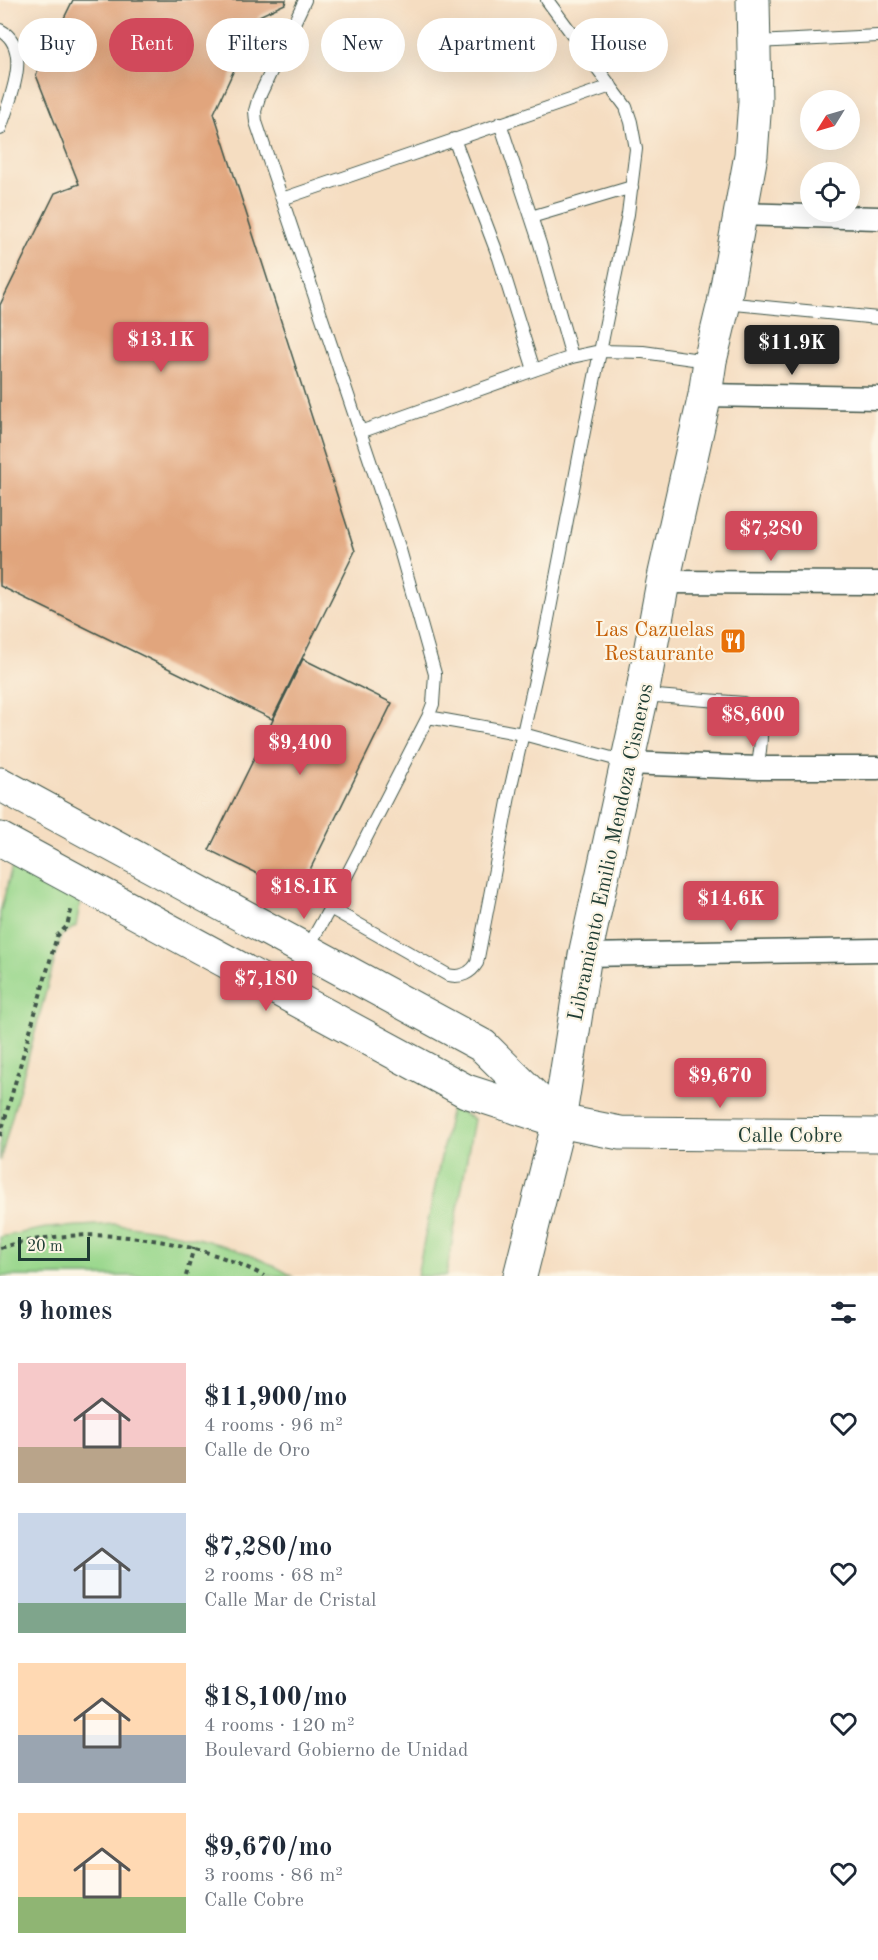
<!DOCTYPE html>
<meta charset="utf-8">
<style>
body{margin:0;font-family:"Old Standard TT",serif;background:#f6f6f7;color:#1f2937;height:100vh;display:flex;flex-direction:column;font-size:22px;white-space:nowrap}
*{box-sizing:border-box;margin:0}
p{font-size:20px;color:#747a83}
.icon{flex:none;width:33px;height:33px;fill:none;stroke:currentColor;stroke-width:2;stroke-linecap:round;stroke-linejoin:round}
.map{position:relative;height:1276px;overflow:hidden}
.drawer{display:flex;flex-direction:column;background:#fff;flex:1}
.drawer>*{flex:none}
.banner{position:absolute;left:18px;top:18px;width:843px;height:54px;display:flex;gap:12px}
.needle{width:39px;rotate:233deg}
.fabs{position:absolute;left:800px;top:90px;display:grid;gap:12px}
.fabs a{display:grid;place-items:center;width:60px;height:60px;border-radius:50%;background:#fff;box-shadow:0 6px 24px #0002;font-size:30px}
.scale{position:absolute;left:18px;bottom:15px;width:72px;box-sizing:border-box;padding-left:6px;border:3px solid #1f3d34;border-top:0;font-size:16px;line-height:21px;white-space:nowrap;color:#1f3d34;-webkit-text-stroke:4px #fcf5e5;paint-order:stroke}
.price{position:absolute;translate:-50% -51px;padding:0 14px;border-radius:6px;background:#d1495b;color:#fff;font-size:20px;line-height:39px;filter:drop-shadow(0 2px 3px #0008)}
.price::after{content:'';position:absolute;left:50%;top:36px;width:18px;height:14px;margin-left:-9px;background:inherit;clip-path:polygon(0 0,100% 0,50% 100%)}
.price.active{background:#222;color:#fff}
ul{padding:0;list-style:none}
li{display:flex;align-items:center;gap:18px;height:150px;padding:0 18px}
li span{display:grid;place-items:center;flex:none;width:168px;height:120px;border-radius:0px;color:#555}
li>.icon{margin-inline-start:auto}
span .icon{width:72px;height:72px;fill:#fffc;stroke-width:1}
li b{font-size:26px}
h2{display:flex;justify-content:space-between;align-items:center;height:72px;padding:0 18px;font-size:26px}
.pill{padding:0 21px;border-radius:27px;background:#fff;box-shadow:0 6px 24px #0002;font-size:21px;line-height:54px}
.pill.active{background:#d1495b;color:#fff}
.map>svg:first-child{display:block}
.green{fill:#99d78c;stroke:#5c8a60;stroke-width:1.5}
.building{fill:#e1a57d}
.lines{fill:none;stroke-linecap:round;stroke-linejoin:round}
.lane-casing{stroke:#3f5549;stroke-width:14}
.street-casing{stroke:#3f5549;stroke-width:25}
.secondary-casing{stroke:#3f5549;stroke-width:35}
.primary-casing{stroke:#3f5549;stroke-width:35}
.path{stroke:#3f5549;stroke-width:4;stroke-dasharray:4.5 4.5;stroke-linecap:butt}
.lane{stroke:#fff;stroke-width:12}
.street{stroke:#fff;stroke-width:22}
.secondary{stroke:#fff;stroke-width:33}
.primary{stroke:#fff;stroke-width:33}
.labels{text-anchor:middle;stroke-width:4.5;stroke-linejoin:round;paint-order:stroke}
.food-label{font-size:21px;fill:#c56008;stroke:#fcf5e5;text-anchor:end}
.street-label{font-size:21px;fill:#1f3d34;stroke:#fcf5e5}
</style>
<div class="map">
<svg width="878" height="1276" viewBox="0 0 878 1276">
<rect width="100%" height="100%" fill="#fcf5e5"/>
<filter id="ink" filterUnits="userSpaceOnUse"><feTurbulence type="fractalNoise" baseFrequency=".0167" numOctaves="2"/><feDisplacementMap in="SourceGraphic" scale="12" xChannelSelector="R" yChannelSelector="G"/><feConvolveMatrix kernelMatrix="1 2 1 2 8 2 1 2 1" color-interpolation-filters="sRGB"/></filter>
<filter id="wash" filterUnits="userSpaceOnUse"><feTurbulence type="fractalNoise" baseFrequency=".008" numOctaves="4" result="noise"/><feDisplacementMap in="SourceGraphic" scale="24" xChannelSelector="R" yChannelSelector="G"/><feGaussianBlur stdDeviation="1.35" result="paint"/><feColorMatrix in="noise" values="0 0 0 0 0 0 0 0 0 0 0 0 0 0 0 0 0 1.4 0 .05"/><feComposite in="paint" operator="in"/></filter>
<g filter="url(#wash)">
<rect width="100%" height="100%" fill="#f5ddc1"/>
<!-- green -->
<path class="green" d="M13,862L81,898L76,926L61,936L0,1161V913Z
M451,1107L474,1119L446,1276H417Z
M115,1224C177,1232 238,1243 292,1276H0V1237L46,1228Z"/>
<g id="blocks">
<!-- building -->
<path class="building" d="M73,0H286L285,4L259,16L214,113L355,551L272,719L0,586V305L55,193L79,184L36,75Z
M303,659L392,703L298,894L209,850Z"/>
</g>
</g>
<g filter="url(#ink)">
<use href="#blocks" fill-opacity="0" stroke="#3f5549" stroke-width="1.5"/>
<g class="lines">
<!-- lane casing -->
<g class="lane-casing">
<path id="lane" d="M305,0L259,97L255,111L256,122L400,550L435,674L433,704L428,717L330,908L307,949
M0,30C34,48 9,101 0,129
M756,42L878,36
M500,123L540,244L572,357
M454,139L499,258L534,370
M282,199L611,86
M531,217L632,187
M724,303L878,318
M360,432L534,370L572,357L600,351L643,352L707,361
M644,695L743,703C769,716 760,743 758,768
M428,717L523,734L626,762
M330,908L448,975C461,978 471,973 477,963L511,786L544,640L586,421L628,214L636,149L631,122L626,107L547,0"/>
</g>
<!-- street casing -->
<g class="street-casing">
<path id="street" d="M739,214L878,218
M705,395L878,398
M663,582L878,583
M627,763L758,768H878
M585,955L878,950"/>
</g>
<!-- secondary casing -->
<g class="secondary-casing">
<path id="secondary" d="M0,784L483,1046L555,1117
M0,839L466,1091L559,1121L620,1133L878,1135"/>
</g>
<!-- primary casing -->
<g class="primary-casing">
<path id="primary" d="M520,1276L559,1121L585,955L642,695L663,582L705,395L710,361L724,303L751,155L755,101L753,0"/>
</g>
<!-- path -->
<path class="path" d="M0,1136L57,936L67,926L72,907
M0,1248C79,1223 191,1236 264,1276
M186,1276L194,1247"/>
<!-- lane -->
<use href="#lane" class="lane"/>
<!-- street -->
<use href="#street" class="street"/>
<!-- secondary -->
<use href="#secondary" class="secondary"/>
<!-- primary -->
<use href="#primary" class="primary"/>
</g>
</g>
<!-- icons -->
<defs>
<g id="restaurant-square" transform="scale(1.35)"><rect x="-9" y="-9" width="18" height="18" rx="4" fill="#e8710a" stroke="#fcf5e5"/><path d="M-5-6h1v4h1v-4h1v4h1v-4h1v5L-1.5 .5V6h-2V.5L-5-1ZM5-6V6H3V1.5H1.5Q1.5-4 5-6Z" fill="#fff"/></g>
</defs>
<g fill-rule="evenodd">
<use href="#restaurant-square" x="733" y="641"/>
</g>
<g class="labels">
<!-- food labels -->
<g class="food-label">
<text x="714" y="636">Las Cazuelas<tspan x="714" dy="24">Restaurante</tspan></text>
</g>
<!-- street labels -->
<g class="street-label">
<text transform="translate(610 852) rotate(-78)" y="7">Libramiento Emilio Mendoza Cisneros</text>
<text x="790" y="1142">Calle Cobre</text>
</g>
</g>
</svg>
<div class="fabs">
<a><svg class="needle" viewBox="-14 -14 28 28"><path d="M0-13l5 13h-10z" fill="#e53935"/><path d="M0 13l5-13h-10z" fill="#747a83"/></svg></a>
<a><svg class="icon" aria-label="locate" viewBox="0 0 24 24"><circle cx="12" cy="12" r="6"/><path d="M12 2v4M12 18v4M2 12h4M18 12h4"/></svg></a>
</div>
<div class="scale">20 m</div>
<b class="price" style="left:161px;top:373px">$13.1K</b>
<b class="price active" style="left:792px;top:376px">$11.9K</b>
<b class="price" style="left:771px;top:562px">$7,280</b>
<b class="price" style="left:753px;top:748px">$8,600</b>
<b class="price" style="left:300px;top:776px">$9,400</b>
<b class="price" style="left:304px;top:920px">$18.1K</b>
<b class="price" style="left:731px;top:932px">$14.6K</b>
<b class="price" style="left:266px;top:1012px">$7,180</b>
<b class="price" style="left:720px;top:1109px">$9,670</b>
<div class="banner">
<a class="pill">Buy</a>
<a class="pill active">Rent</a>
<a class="pill">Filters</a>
<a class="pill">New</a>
<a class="pill">Apartment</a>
<a class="pill">House</a>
</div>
</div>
<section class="drawer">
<h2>9 homes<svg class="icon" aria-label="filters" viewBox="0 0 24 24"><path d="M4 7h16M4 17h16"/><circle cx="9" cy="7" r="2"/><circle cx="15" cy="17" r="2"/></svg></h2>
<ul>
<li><span style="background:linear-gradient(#f6c9c9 70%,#b9a48a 0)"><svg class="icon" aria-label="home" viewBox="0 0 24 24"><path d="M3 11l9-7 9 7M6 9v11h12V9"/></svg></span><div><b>$11,900/mo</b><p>4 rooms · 96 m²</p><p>Calle de Oro</p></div><svg class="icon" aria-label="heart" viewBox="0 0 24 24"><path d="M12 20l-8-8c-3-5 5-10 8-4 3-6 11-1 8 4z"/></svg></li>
<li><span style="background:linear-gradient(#c9d6e8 75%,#7fa58c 0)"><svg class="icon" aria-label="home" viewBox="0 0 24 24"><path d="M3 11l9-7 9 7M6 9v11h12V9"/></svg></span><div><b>$7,280/mo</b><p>2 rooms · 68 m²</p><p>Calle Mar de Cristal</p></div><svg class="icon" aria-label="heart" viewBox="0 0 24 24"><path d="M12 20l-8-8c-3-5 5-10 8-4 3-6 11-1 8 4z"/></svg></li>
<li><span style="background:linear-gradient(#ffd9b3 60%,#9aa5b1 0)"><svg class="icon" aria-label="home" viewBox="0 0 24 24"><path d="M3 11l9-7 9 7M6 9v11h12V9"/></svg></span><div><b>$18,100/mo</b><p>4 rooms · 120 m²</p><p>Boulevard Gobierno de Unidad</p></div><svg class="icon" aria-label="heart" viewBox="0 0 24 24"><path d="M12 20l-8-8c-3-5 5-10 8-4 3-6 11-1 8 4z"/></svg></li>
<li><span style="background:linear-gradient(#ffd9b3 70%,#8fb573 0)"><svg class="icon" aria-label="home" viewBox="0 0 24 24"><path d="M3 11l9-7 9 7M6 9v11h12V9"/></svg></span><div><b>$9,670/mo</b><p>3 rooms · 86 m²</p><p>Calle Cobre</p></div><svg class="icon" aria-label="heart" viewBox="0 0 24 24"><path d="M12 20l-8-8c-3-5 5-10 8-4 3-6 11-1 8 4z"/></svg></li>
</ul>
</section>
